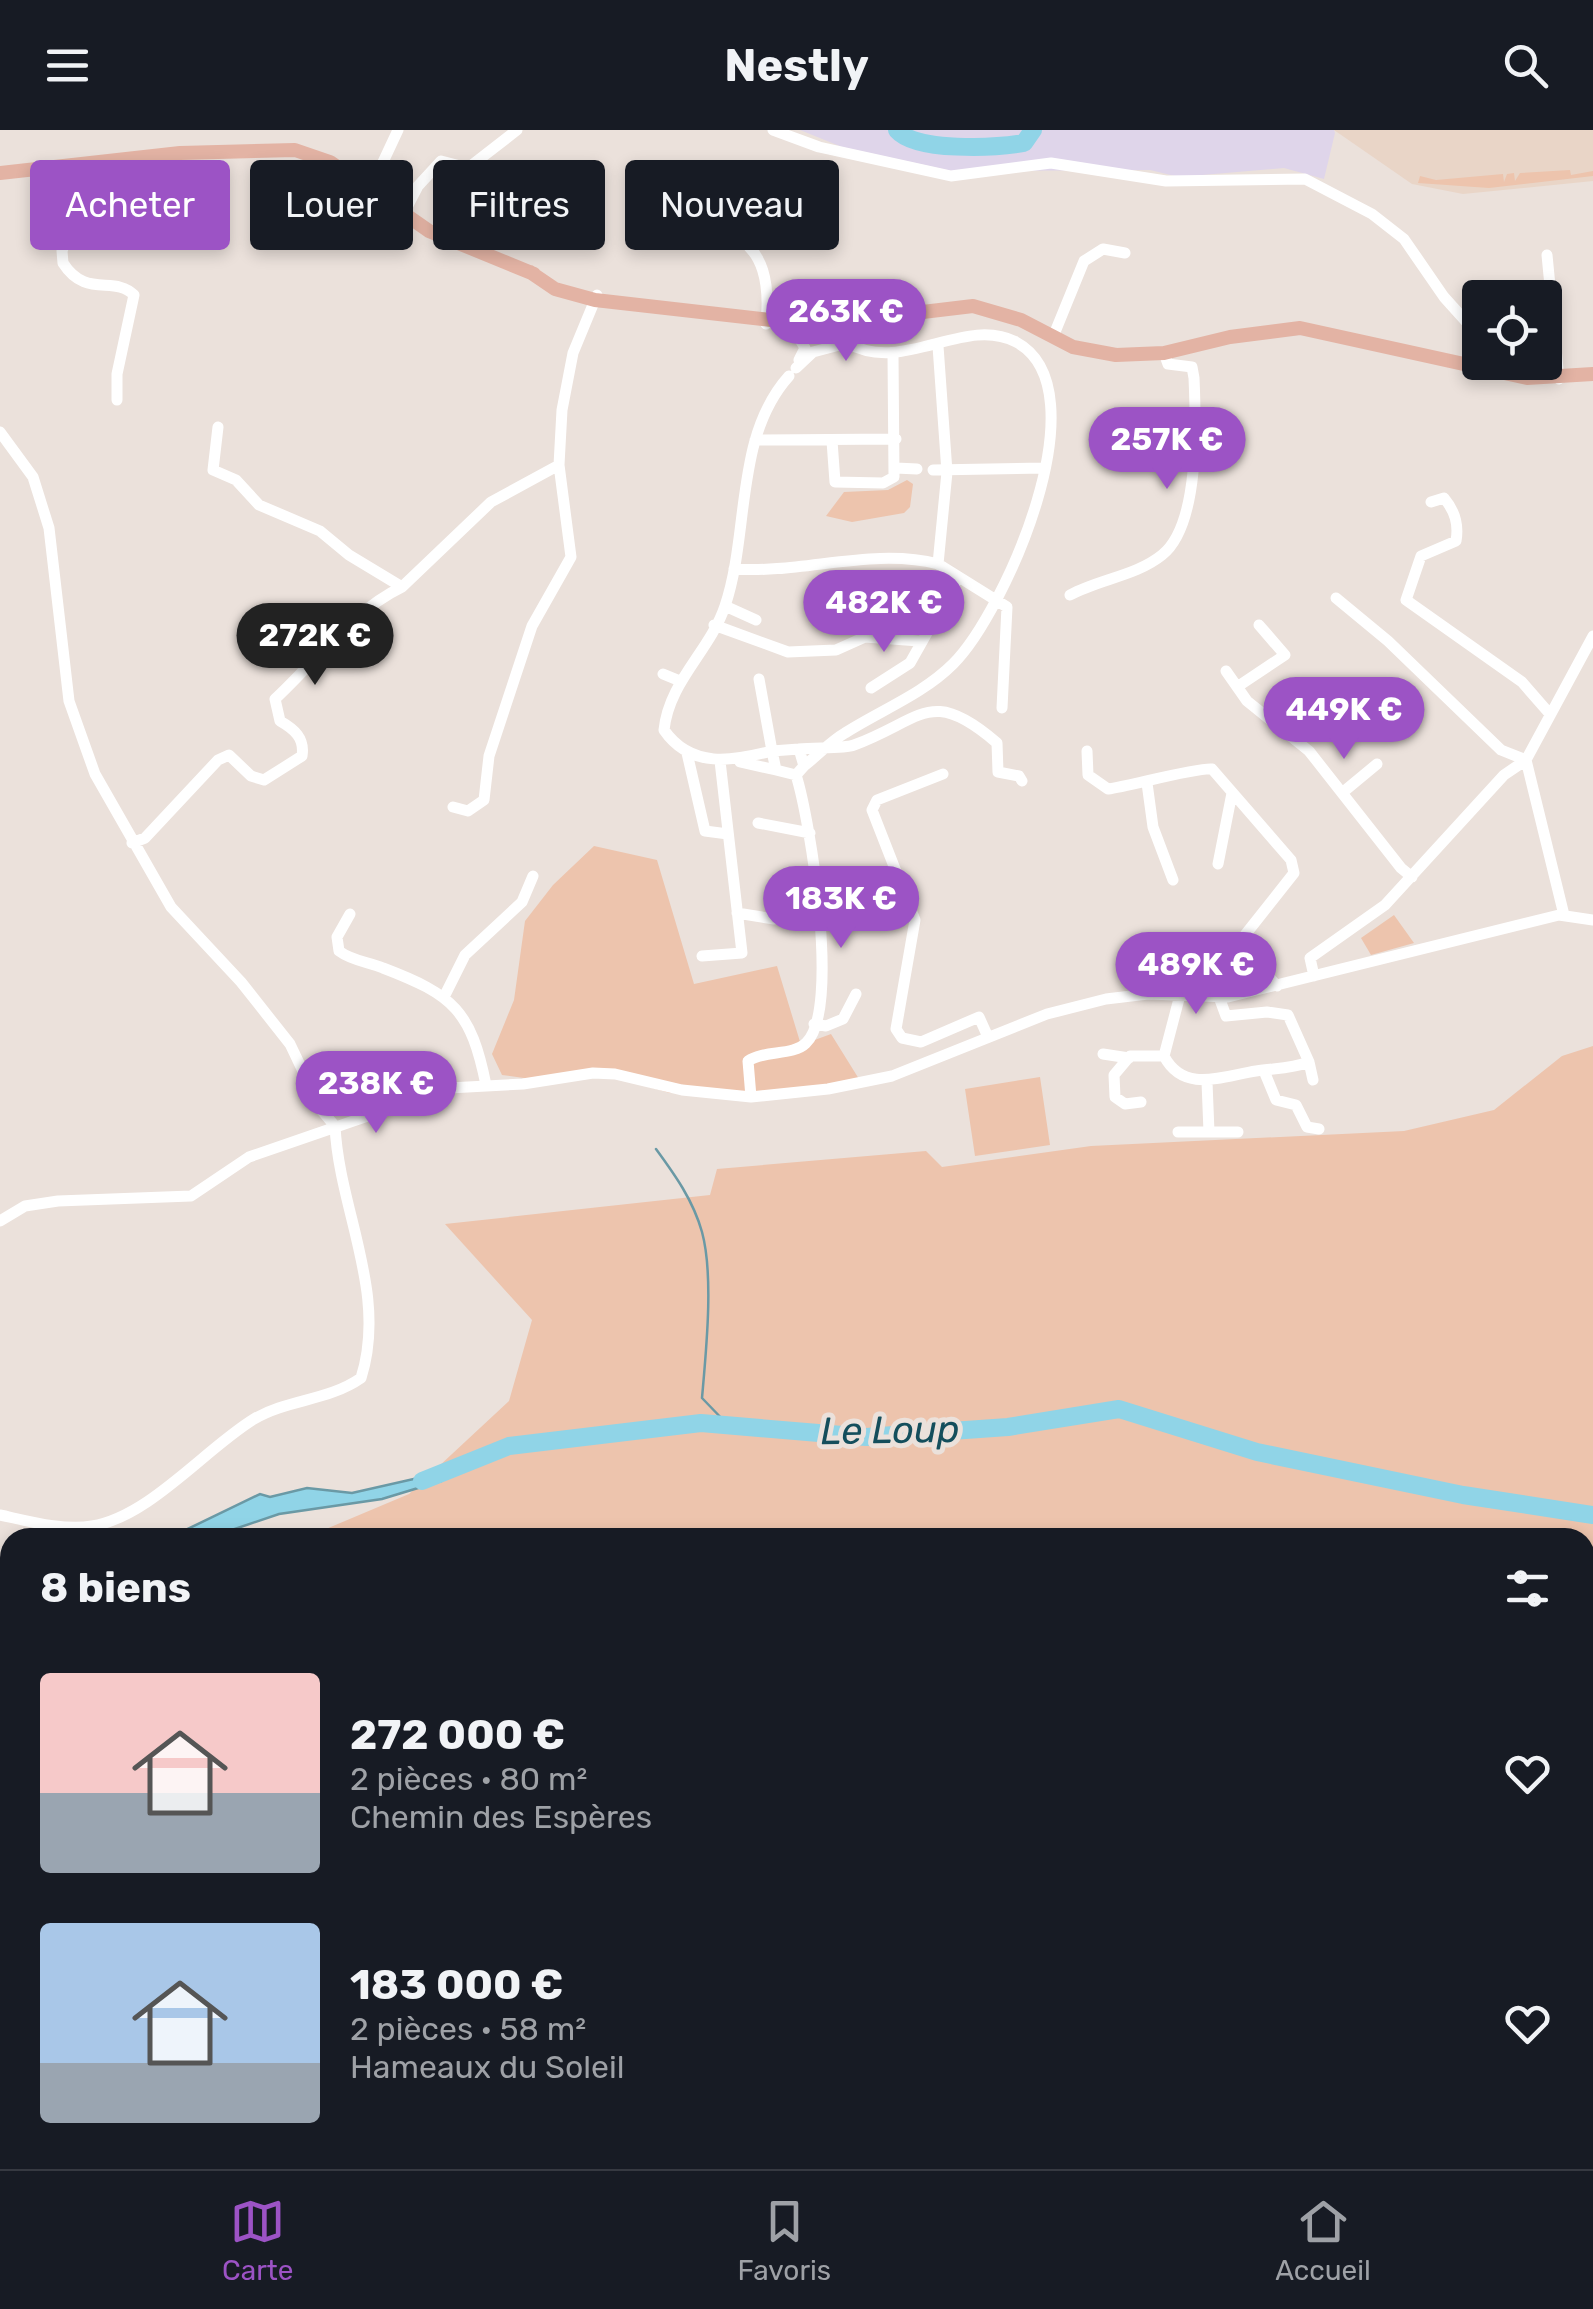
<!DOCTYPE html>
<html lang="fr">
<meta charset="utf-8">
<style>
body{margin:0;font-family:Rubik,sans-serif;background:#20242c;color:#f1f3f6;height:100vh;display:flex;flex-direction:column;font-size:38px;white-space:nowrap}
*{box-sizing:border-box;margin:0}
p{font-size:32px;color:#9ea1a6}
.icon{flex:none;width:55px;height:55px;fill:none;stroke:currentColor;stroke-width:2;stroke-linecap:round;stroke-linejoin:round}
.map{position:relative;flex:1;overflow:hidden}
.drawer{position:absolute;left:0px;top:1398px;width:1595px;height:642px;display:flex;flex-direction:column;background:#171b24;border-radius:30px 30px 0 0;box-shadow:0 5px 15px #0003}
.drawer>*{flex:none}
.guide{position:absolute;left:30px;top:30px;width:1000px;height:90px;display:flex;gap:20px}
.fabs{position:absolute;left:1462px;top:150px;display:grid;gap:20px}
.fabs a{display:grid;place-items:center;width:100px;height:100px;border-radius:10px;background:#171b24;box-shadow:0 5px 15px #0003;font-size:50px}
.price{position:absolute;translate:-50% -85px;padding:0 22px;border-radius:35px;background:#9c53c5;color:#fff;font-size:32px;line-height:65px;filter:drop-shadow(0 2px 5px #0008)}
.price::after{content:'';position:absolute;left:50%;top:60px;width:30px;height:22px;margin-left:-15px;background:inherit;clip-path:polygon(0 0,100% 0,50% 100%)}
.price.on{background:#222;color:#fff}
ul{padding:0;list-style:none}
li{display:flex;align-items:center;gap:30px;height:250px;padding:0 40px}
li span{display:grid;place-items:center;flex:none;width:280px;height:200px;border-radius:10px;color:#555}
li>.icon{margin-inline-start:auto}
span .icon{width:120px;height:120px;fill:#fffc;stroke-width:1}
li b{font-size:42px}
h2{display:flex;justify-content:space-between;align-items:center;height:120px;padding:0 40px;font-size:42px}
.chip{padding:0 35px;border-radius:10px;background:#171b24;box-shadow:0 5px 15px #0003;font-size:35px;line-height:90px}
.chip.on{background:#9c53c5;color:#fff}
header{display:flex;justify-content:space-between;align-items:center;height:130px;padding:0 40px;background:#171b24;font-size:45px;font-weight:700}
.tab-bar{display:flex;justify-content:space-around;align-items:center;height:140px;border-top:2px solid #363941;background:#171b24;font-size:28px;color:#9ea1a6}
.tab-bar a{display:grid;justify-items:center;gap:5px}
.tab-bar .on{color:#9c53c5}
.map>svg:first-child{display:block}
.commercial{fill:#e9d5c7}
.industrial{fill:#dfd5ea}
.green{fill:#edc4ad}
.water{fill:#90d4e7;stroke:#6a99a5;stroke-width:2.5}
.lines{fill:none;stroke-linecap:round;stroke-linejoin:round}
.stream{stroke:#6a99a5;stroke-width:2.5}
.river{stroke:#90d4e7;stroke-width:18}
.minor{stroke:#fff;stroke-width:11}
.major{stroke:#e3b3a4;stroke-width:14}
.labels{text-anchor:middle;stroke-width:10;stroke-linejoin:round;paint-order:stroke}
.water-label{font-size:38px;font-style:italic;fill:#144e5c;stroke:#ebe1db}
</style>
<header><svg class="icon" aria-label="menu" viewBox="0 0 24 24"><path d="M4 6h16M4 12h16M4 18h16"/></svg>Nestly<svg class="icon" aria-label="search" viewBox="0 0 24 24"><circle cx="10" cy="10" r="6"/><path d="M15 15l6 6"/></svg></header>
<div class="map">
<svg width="1593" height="2039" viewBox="0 0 1593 2039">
<rect width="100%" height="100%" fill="#ebe1db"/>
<!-- commercial -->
<path class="commercial" d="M1334,0H1593V51L1463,64L1412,54Z"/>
<!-- industrial -->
<path class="industrial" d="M800,0H1334L1335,3L1324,49L1284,38L1179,47L1150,40L952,41L842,17Z"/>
<!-- green -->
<path class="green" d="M1570,40L1571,45L1593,41V46L1489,58L1418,53L1420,46L1436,50L1503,44L1504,52L1507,44L1514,43L1515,51L1520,43Z
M907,350L913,354L910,377L904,383L852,392L826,386L844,362L888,360Z
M594,716L657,730L694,854L777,836L801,915L831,904L859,949L766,964L670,963L588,940L531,949L502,945L492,924L514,870L525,791L553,755Z
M1394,785L1414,813L1371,825L1361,808Z
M1593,916V2039H0V1923L10,1945V2030H1585V1408L307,1407L409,1364L509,1271L532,1190L445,1094L710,1065L717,1039L926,1021L942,1037L1091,1016L1404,1001L1494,980L1562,926Z
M1040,947L1050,1015L975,1026L965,959Z"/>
<!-- water -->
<path class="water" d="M440,1343L441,1351L382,1369L279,1384L211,1407H171L260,1364L270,1367L307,1358L352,1363Z"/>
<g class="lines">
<!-- stream -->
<path class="stream" d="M656,1019C675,1045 693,1070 702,1102C714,1146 706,1222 702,1268L728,1295"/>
<!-- river -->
<path class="river" d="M897,0C916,22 995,18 1024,13L1033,0
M422,1351L509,1316L701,1293L866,1307L1008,1297L1119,1279L1257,1322L1463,1365L1593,1385"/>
<!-- minor -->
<path class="minor" d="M773,0L819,17L951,46L1051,33L1166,51L1305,49L1372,84L1404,109L1444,167L1480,207
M95,32L62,121L63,133C86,169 114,145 134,165L117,244V270
M369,62L398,0
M403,85L418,56L441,31L468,38L517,0
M652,94C728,93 775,104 766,194
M1547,125L1559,249
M794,200L805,218L799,230
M1053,207L1084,131L1103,119L1125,123
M796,238L813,222L847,213L853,201
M218,297L213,340L236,350L259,375L320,401L349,425L402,457
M0,302L33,347L49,398L69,571L95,644L171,777L241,852L290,914L322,981L335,996
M755,310L896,309
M832,311L835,352L883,353L894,347L893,224
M896,338L917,339
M933,340L1043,338
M1431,372L1444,368C1455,381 1459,394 1456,411L1421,426L1406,470L1522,552L1549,583
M938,434L1007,477L1002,578
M734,439C802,444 873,417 938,434L947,342L938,216
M1070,465C1099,449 1136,446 1162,425C1200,395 1196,293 1194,248L1192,237L1168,234L1164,223
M1336,468L1388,511L1501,620L1526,630
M725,476L756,490
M714,495L788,522L836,520L865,507L919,511
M1226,541L1247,571L1309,621L1401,738L1412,747
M663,544L680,551
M759,549L772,621C733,631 691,639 664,600C669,551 710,521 725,476C750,402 734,307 789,246
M1237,557L1285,525L1259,495
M871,558L910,533L958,448
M799,619C814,617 843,619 854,615C922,590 930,555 997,613L998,642L1019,646L1022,651
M799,619L804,636L796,645L776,640L772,621Z
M1087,621L1088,645L1108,659C1129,656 1199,637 1212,639L1291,730L1294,743L1245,805L1243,817L1277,856
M687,623L705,701L728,704
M740,632L776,640
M804,636C817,626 831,611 845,603C881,580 923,564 953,534C1005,482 1104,259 1016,212C964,185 904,245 847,213
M943,644L877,670L872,680L915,790L896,899L902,908L921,912L979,887L988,907
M1147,653L1153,697L1173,750
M1342,663L1377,634
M453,677L468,681L484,670L489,626L532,496L571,427L559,335L562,280L573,223L597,165
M758,693L810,703
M132,713L145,708L218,630L229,625L251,646L264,650L302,626C305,608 294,599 280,591L275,569C315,532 352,481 402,457L491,372L559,335
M1218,734L1232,663
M737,783L774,789
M350,784L337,807L339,821C352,831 369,832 383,838C454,865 471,881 486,955
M1564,785L1526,630L1593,506
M702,826L742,823L720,631
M1314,846L1310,828L1385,775L1504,645L1526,630
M1180,865L1164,926C1184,964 1223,946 1256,941C1275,938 1290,939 1309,932L1288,885L1267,882L1226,886L1219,867
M444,867L465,825L522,772L533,746
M814,894L826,896L843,889L856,864
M1103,924L1129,928
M1309,932L1313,950
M1264,941L1276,970L1296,975L1307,997L1319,999
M1207,952L1209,1002H1238
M751,967L748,931C764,920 793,926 806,913C841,880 810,689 796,645
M1141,972L1125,974L1115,967L1114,945L1130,926H1164
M1178,1002H1209
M0,1091L25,1076L58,1071L191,1066L249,1027L449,958L523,954L593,943L615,944L682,960L751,967L828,959L892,946L1047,884L1106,869L1148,864L1228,867L1559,785L1593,790
M0,1385C28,1391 64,1401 92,1396C149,1387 205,1319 254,1289C288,1269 328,1271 361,1248C388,1163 339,1080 335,996
M0,1525L10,1468"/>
<!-- major -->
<path class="major" d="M0,43L180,23L295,20L330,32L429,101L534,144
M530,142L555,159L595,170L814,195L973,176L1021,190L1073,217L1116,225L1164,223L1230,207L1300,198L1527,248L1593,244"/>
</g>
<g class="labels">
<!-- water labels -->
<g class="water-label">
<text transform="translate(890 1300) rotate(-1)" y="13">Le Loup</text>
</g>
</g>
</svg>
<div class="fabs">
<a><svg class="icon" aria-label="locate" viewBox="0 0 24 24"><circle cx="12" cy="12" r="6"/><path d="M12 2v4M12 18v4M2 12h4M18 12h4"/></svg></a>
</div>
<b class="price" style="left:846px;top:234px">263K €</b>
<b class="price" style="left:1167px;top:362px">257K €</b>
<b class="price" style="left:884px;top:525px">482K €</b>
<b class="price on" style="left:315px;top:558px">272K €</b>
<b class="price" style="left:1344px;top:632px">449K €</b>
<b class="price" style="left:841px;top:821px">183K €</b>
<b class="price" style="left:1196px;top:887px">489K €</b>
<b class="price" style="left:376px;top:1006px">238K €</b>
<div class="guide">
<a class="chip on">Acheter</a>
<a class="chip">Louer</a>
<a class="chip">Filtres</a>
<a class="chip">Nouveau</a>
</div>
<section class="drawer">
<h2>8 biens<svg class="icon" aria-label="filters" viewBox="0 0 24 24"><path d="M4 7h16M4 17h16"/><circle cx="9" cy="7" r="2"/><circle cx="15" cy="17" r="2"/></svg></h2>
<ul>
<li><span style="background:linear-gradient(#f6c9c9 60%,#9aa5b1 0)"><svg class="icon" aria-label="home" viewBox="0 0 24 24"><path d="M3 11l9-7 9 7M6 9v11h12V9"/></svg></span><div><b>272 000 €</b><p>2 pièces · 80 m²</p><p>Chemin des Espères</p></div><svg class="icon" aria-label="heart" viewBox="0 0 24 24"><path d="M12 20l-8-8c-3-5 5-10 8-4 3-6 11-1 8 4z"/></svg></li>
<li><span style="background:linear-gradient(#a9c7e8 70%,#9aa5b1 0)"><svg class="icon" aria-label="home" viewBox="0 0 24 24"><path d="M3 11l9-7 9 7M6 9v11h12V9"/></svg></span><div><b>183 000 €</b><p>2 pièces · 58 m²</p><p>Hameaux du Soleil</p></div><svg class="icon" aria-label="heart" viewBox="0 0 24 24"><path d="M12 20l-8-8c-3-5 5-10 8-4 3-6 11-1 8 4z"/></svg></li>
</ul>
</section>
</div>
<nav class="tab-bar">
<a class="on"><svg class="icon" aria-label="map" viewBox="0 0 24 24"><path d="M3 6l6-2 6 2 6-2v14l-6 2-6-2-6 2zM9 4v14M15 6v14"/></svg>Carte</a>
<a><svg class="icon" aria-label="saved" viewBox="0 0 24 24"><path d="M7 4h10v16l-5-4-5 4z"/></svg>Favoris</a>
<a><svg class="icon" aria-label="home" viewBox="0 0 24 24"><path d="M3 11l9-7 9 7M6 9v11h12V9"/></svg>Accueil</a>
</nav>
